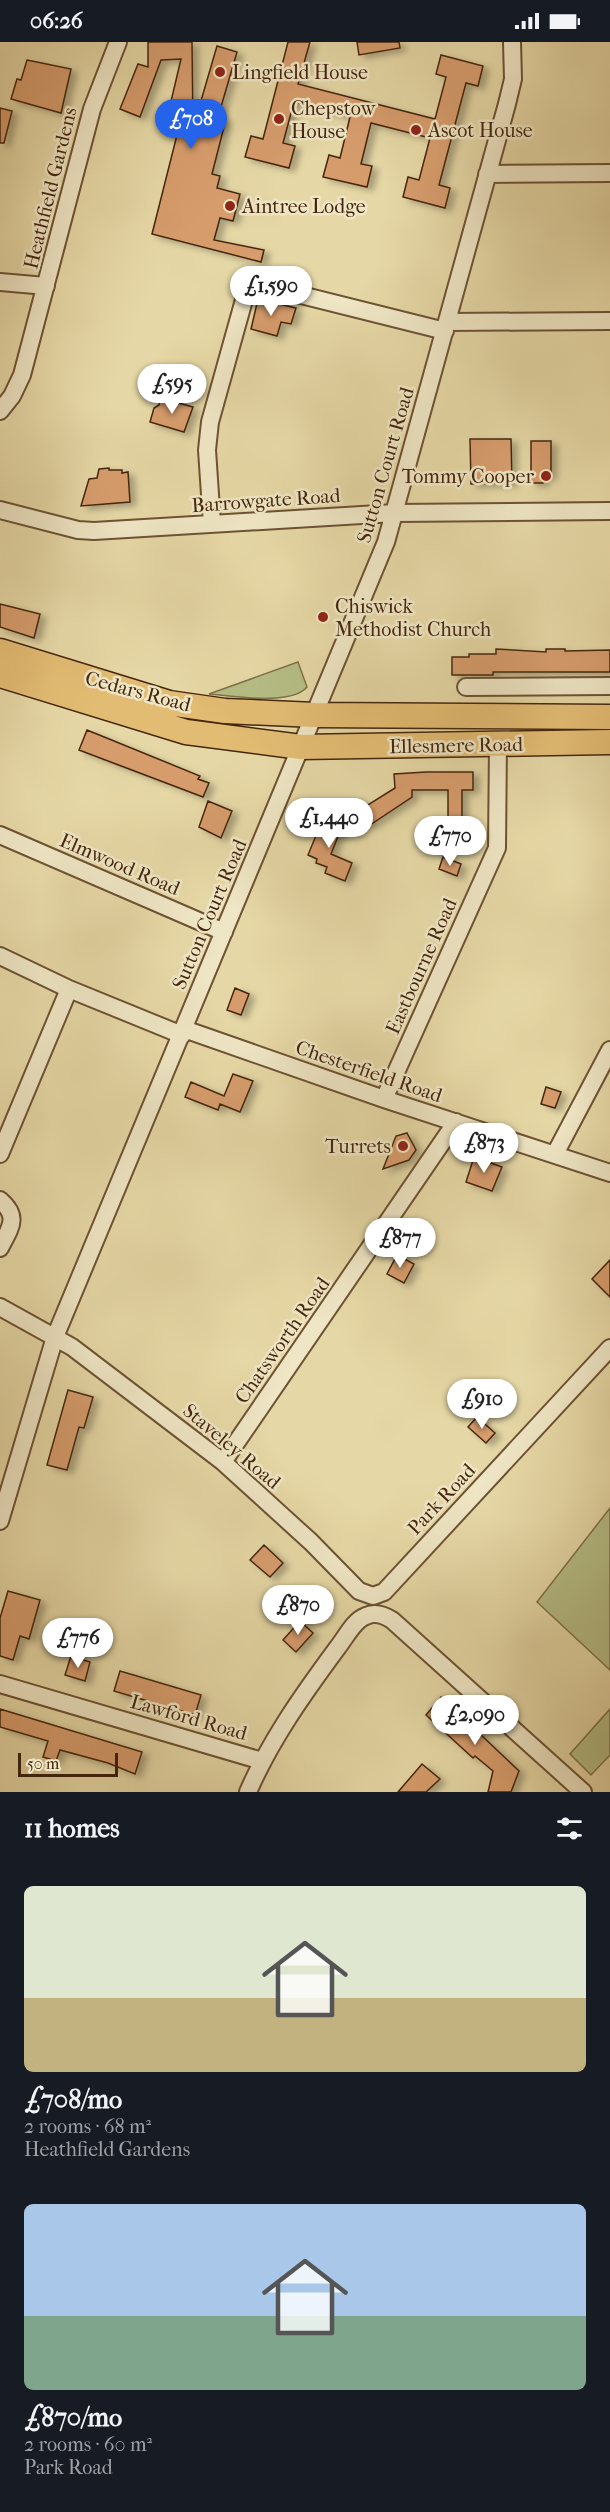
<!DOCTYPE html>
<meta charset="utf-8">
<style>
body{margin:0;font-family:"IM FELL French Canon",serif;background:#242831;color:#f1f3f6;height:100vh;display:flex;flex-direction:column;font-size:22px;white-space:nowrap}
*{box-sizing:border-box;margin:0}
p{font-size:20px;color:#9ea1a6}
.icon{flex:none;width:33px;height:33px;fill:none;stroke:currentColor;stroke-width:2;stroke-linecap:round;stroke-linejoin:round}
.map{position:relative;height:1750px;overflow:hidden}
.panel{display:flex;flex-direction:column;background:#171b24;flex:1}
.panel>*{flex:none}
.scale{position:absolute;left:18px;bottom:15px;width:100px;box-sizing:border-box;padding-left:6px;border:3px solid #45260d;border-top:0;font-size:16px;line-height:21px;white-space:nowrap;color:#45260d;-webkit-text-stroke:4px #efe6c5;paint-order:stroke}
.price{position:absolute;translate:-50% -51px;padding:0 14px;border-radius:21px;background:#fff;color:#222;font-size:20px;line-height:39px;filter:drop-shadow(0 2px 3px #0008)}
.price::after{content:'';position:absolute;left:50%;top:36px;width:18px;height:14px;margin-left:-9px;background:inherit;clip-path:polygon(0 0,100% 0,50% 100%)}
.price.on{background:#2563eb;color:#fff}
ul{padding:0;list-style:none}
li{display:grid;align-content:center;gap:12px;height:318px;padding:0 24px}
li span{display:grid;place-items:center;height:186px;border-radius:9px;color:#555}
li>.icon{margin-inline-start:auto}
span .icon{width:108px;height:108px;fill:#fffc;stroke-width:1}
li b{font-size:26px}
h2{display:flex;justify-content:space-between;align-items:center;height:72px;padding:0 24px;font-size:26px}
.status{display:flex;justify-content:space-between;align-items:center;height:42px;padding:0 30px;background:#171b24;direction:ltr}
.status svg{height:16px;fill:currentColor}
.map>svg:first-child{display:block}
.green{fill:#b6be86;stroke:#7e724a;stroke-width:1.5}
.building{fill:#d69c6c;stroke:#45260d;stroke-width:1.5;filter:url(#shadow)}
.lines{fill:none;stroke-linecap:round;stroke-linejoin:round}
.minor-casing{stroke:#6d5233;stroke-width:20}
.highway-casing{stroke:#45260d;stroke-width:27}
.minor{stroke:#efe6c5;stroke-width:16}
.highway{stroke:#e3bc73;stroke-width:24}
.poi-dot{fill:#8f2418;stroke:#efe6c5;stroke-width:2}
.labels{text-anchor:middle;stroke-width:5;stroke-linejoin:round;paint-order:stroke}
.poi-label{font-size:20px;fill:#45260d;stroke:#efe6c5;text-anchor:start}
.street-label{font-size:20px;fill:#45260d;stroke:#efe6c5}
</style>
<div class="status"><b>06:26</b><svg viewBox="0 0 49 12"><path d="M0 12V9h3v3zM5 12V6h3v6zM10 12V3h3v9zM15 12V0h3v12zM26 1h20v11H26zM47 4h2v5h-2z"/></svg></div>
<div class="map">
<svg width="610" height="1750" viewBox="0 0 610 1750">
<defs>
<filter id="shadow"><feDropShadow dx="6" dy="3.5" stdDeviation="3" flood-color="#0004"/></filter>
</defs>
<rect width="100%" height="100%" fill="#e6d8a6"/>
<filter id="stains"><feTurbulence type="fractalNoise" baseFrequency=".00333" numOctaves="4"/><feColorMatrix values="0 0 0 0 .2 0 0 0 0 .09 0 0 0 0 .02 0 0 0 .5 -.17"/></filter>
<radialGradient id="worn" r=".72"><stop offset=".6" stop-color="#630" stop-opacity="0"/><stop offset="1" stop-color="#630" stop-opacity=".3"/></radialGradient>
<!-- green -->
<path class="green" d="M298,620L307,645C291,664 233,654 209,652Z
M610,1466V1628L537,1560Z
M610,1667V1713L591,1733L570,1712Z"/>
<!-- building -->
<path class="building" d="M148,0H192L193,86L217,4L237,10L218,75L226,77L212,132L220,134L217,146L240,152L233,179L220,176L214,198L264,208L261,220L152,192L177,93L164,89L181,17L161,18L140,75L120,67L138,22L148,25Z
M288,0H310L298,42L435,77L446,35L436,32L441,13L483,24L478,44L466,41L439,143L450,146L445,166L403,155L408,135L419,138L430,96L371,81L361,122L372,124L367,145L323,135L329,113L340,116L350,75L294,60L283,101L295,104L289,126L245,115L251,94L263,97Z
M357,0H399L400,6L359,13Z
M27,18L71,27L61,71L11,57L17,37L21,38Z
M0,66L12,69L4,101H0Z
M258,257L296,266L291,282L281,280L277,294L251,287Z
M160,356L193,365L184,390L150,380L154,366L159,363Z
M470,397H511L512,441L471,442Z
M531,399H551V434H544L543,441H531Z
M109,426V428H122V431L128,430L130,460L81,464L89,437L97,436L99,427Z
M0,562L40,572L34,596L0,585Z
M496,607L546,610V607H565V609L610,608V630H493V633H452V615H469V612H496Z
M87,688L200,734L198,737L209,741L203,755L79,708Z
M426,730H473V748H462V784H448V748H412V755L370,783L348,774L355,758L368,763L395,746L394,732Z
M208,759L232,769L221,796L199,785Z
M324,774L343,782L331,812L352,821L345,839L325,831L327,825L316,821L317,817L308,813Z
M443,815L461,822L457,834L439,827Z
M235,946L249,952L241,973L227,968Z
M233,1032L253,1039L240,1070L220,1062L218,1068L185,1055L191,1040L224,1054Z
M546,1045L561,1050L555,1066L541,1062Z
M407,1091L416,1108L409,1118L383,1127L396,1094Z
M474,1115L502,1125L492,1149L466,1140Z
M397,1213L414,1222L404,1241L387,1232Z
M610,1218V1255L592,1237Z
M68,1348L93,1355L84,1386L79,1385L67,1428L47,1423Z
M477,1375L495,1391L486,1401L468,1385Z
M264,1503L283,1521L270,1535L250,1518Z
M8,1549L40,1558L29,1597L20,1594L13,1618L0,1614V1576Z
M300,1579L313,1591L296,1610L283,1598Z
M71,1614L90,1620L85,1639L65,1633Z
M120,1629L201,1653L195,1673L114,1649Z
M441,1655L519,1729L511,1750H488L493,1729L475,1714L473,1716L426,1673Z
M0,1667L142,1710L135,1732L108,1721L60,1708L56,1719L43,1715L48,1699L0,1685Z
M422,1722L440,1737L426,1750H398Z"/>
<g class="lines">
<!-- minor casing -->
<g class="minor-casing">
<path id="minor" d="M487,132L610,131
M0,240L46,244
M447,280L610,279
M0,369L12,354L22,333L92,67L118,0
M0,468L78,488L94,489L395,471L610,469
M212,482L207,408L210,380L249,240L445,289
M466,645L610,644
M0,793L224,890
M0,914L69,947L182,993
M184,987L384,1057L610,1131
M384,1057L497,806L498,701
M0,1112L69,947
M555,1112L610,1008
M0,1158C20,1175 10,1186 0,1206
M0,1265L72,1305L223,1420L311,1500L359,1549L373,1554L384,1550L610,1306
M223,1420L456,1080
M0,1479L55,1295L386,500L507,62L513,37L512,0
M0,1642L262,1719
M248,1750C271,1697 304,1651 338,1605C346,1595 354,1578 366,1574C374,1570 384,1573 392,1578L583,1750"/>
</g>
<!-- highway casing -->
<g class="highway-casing">
<path id="highway" d="M0,609L169,661L225,669L315,673L610,675
M0,633L186,690L301,705L610,700"/>
</g>
<!-- minor -->
<use href="#minor" class="minor"/>
<!-- highway -->
<use href="#highway" class="highway"/>
</g>
<!-- markers -->
<g class="poi-dot">
<circle cx="220" cy="30" r="6"/>
<circle cx="279" cy="77" r="6"/>
<circle cx="416" cy="88" r="6"/>
<circle cx="230" cy="164" r="6"/>
<circle cx="546" cy="434" r="6"/>
<circle cx="323" cy="575" r="6"/>
<circle cx="403" cy="1104" r="6"/>
</g>
<g class="labels">
<!-- poi labels -->
<g class="poi-label">
<text x="232" y="37">Lingfield House</text>
<text x="291" y="73">Chepstow<tspan x="291" dy="23">House</tspan></text>
<text x="428" y="95">Ascot House</text>
<text x="242" y="171">Aintree Lodge</text>
<text x="534" y="441" text-anchor="end">Tommy Cooper</text>
<text x="335" y="571">Chiswick<tspan x="335" dy="23">Methodist Church</tspan></text>
<text x="391" y="1111" text-anchor="end">Turrets</text>
</g>
<!-- street labels -->
<g class="street-label">
<text transform="translate(50 146) rotate(-76)" y="7">Heathfield Gardens</text>
<text transform="translate(385 423) rotate(-74)" y="7">Sutton Court Road</text>
<text transform="translate(266 458) rotate(-4)" y="7">Barrowgate Road</text>
<text transform="translate(138 649) rotate(15)" y="7">Cedars Road</text>
<text transform="translate(456 703) rotate(-1)" y="7">Ellesmere Road</text>
<text transform="translate(120 822) rotate(23)" y="7">Elmwood Road</text>
<text transform="translate(209 872) rotate(-67)" y="7">Sutton Court Road</text>
<text transform="translate(421 924) rotate(-66)" y="7">Eastbourne Road</text>
<text transform="translate(369 1029) rotate(19)" y="7">Chesterfield Road</text>
<text transform="translate(282 1298) rotate(-55)" y="7">Chatsworth Road</text>
<text transform="translate(232 1404) rotate(40)" y="7">Staveley Road</text>
<text transform="translate(441 1457) rotate(-47)" y="7">Park Road</text>
<text transform="translate(189 1675) rotate(16)" y="7">Lawford Road</text>
</g>
</g>
<rect width="100%" height="100%" filter="url(#stains)"/>
<rect width="100%" height="100%" fill="url(#worn)"/>
</svg>
<div class="scale">50 m</div>
<b class="price on" style="left:191px;top:108px">£708</b>
<b class="price" style="left:271px;top:275px">£1,590</b>
<b class="price" style="left:172px;top:373px">£595</b>
<b class="price" style="left:329px;top:807px">£1,440</b>
<b class="price" style="left:450px;top:825px">£770</b>
<b class="price" style="left:484px;top:1132px">£873</b>
<b class="price" style="left:400px;top:1227px">£877</b>
<b class="price" style="left:482px;top:1388px">£910</b>
<b class="price" style="left:298px;top:1594px">£870</b>
<b class="price" style="left:78px;top:1627px">£776</b>
<b class="price" style="left:475px;top:1704px">£2,090</b>
</div>
<section class="panel">
<h2>11 homes<svg class="icon" aria-label="filters" viewBox="0 0 24 24"><path d="M4 7h16M4 17h16"/><circle cx="9" cy="7" r="2"/><circle cx="15" cy="17" r="2"/></svg></h2>
<ul>
<li><span style="background:linear-gradient(#dfe7d0 60%,#c2b280 0)"><svg class="icon" aria-label="home" viewBox="0 0 24 24"><path d="M3 11l9-7 9 7M6 9v11h12V9"/></svg></span><div><b>£708/mo</b><p>2 rooms · 68 m²</p><p>Heathfield Gardens</p></div></li>
<li><span style="background:linear-gradient(#a9c7e8 60%,#7fa58c 0)"><svg class="icon" aria-label="home" viewBox="0 0 24 24"><path d="M3 11l9-7 9 7M6 9v11h12V9"/></svg></span><div><b>£870/mo</b><p>2 rooms · 60 m²</p><p>Park Road</p></div></li>
</ul>
</section>
